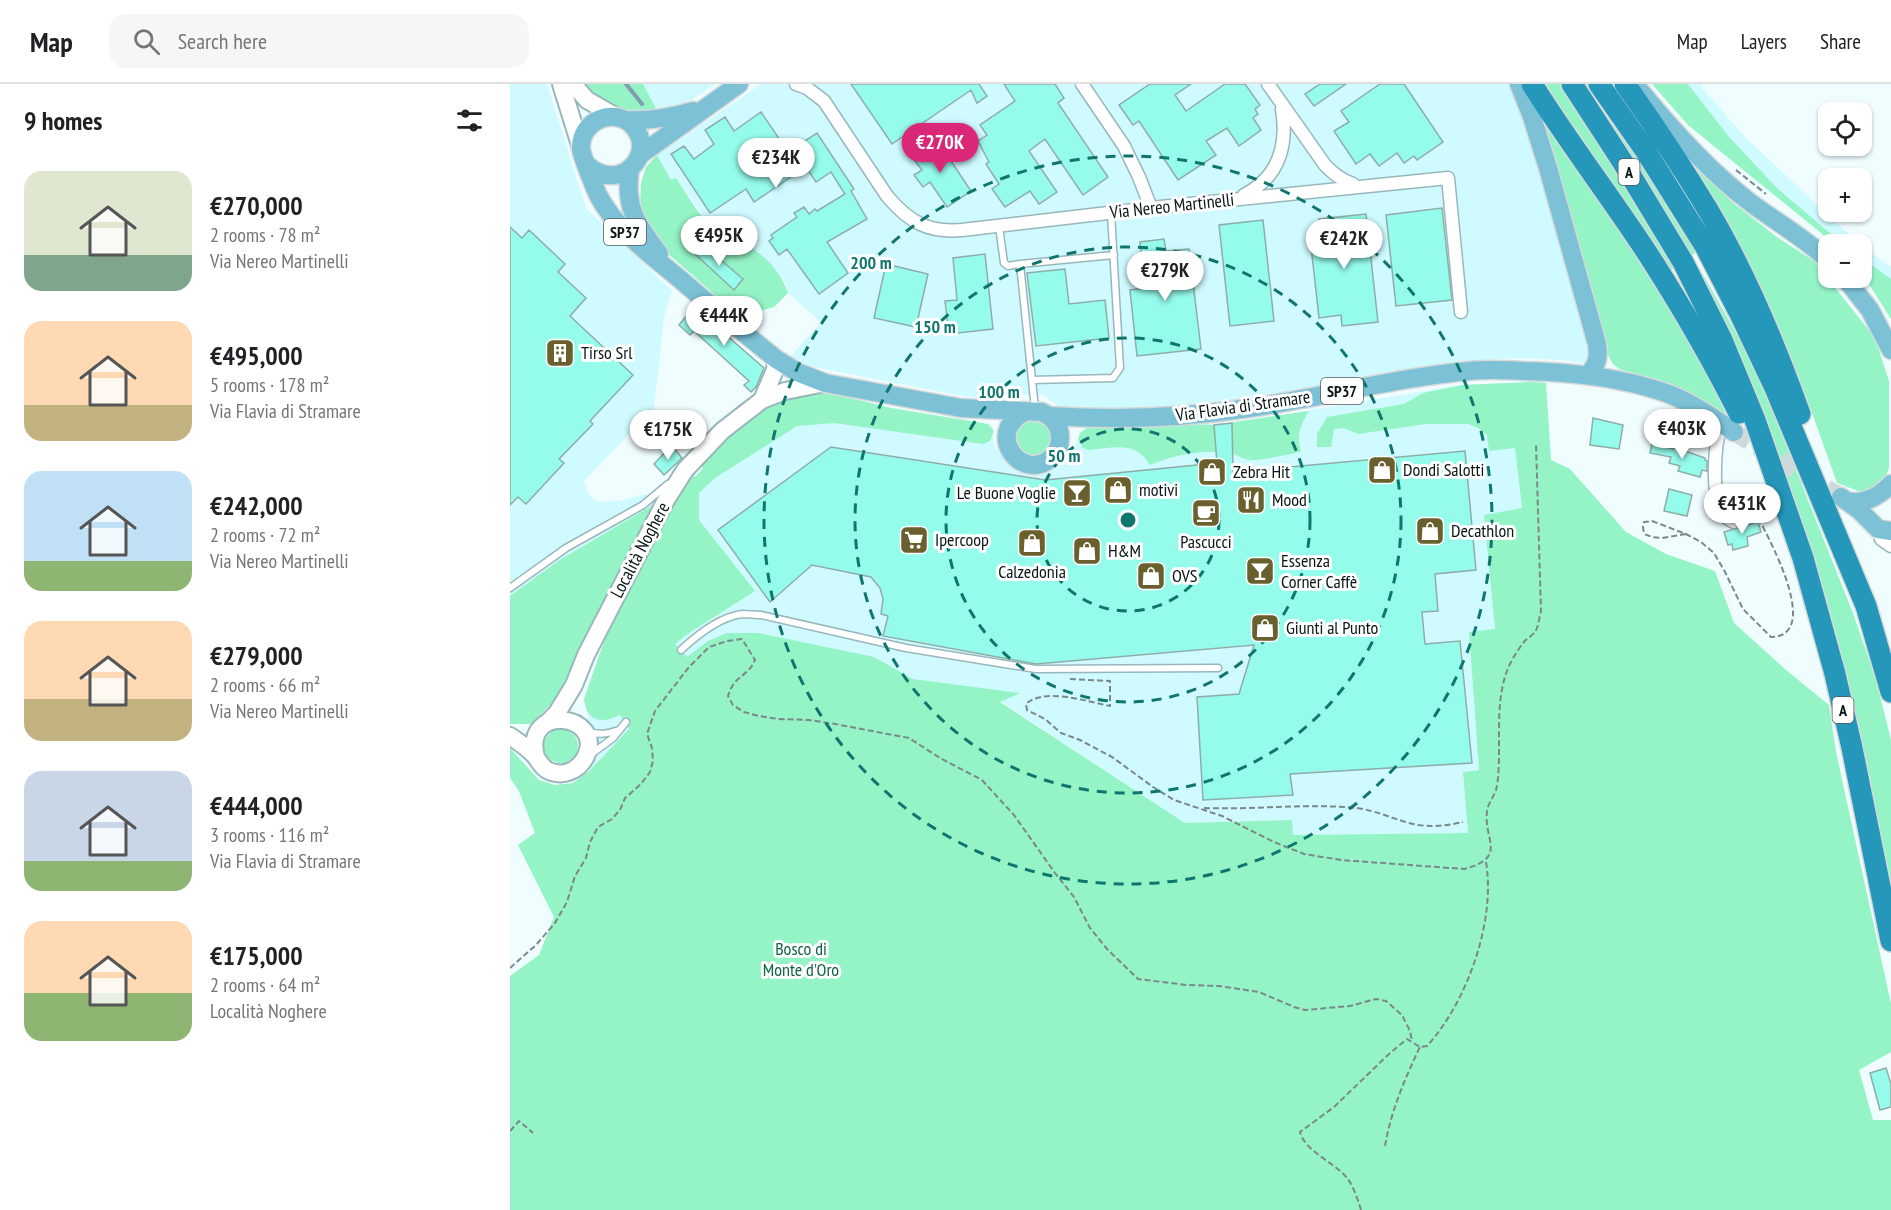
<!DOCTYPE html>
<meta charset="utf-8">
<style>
body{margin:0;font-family:"PT Sans Narrow",sans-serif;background:#f6f6f6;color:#202124;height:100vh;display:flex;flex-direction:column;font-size:22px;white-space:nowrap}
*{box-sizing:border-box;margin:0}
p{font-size:20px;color:#757577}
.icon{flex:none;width:33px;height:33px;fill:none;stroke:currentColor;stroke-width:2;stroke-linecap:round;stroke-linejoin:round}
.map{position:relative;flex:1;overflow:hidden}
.side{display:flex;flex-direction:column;background:#fff;width:510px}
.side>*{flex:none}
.controls{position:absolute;left:1308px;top:18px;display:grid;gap:12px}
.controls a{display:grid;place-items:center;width:54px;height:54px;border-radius:12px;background:#fff;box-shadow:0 2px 4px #0004;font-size:30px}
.price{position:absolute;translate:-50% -51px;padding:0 14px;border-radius:21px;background:#fff;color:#222;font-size:20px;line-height:39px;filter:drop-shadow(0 2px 3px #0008)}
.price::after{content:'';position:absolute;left:50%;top:36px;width:18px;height:14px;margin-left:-9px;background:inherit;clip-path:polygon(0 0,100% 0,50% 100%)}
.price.selected{background:#db2777;color:#fff}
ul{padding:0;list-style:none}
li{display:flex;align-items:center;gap:18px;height:150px;padding:0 24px}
li span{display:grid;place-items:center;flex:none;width:168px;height:120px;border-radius:18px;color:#555}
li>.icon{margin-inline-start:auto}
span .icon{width:72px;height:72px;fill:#fffc;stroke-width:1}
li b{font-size:26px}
h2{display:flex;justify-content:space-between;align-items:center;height:72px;padding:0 24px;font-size:26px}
header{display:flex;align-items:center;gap:36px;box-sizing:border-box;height:84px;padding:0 30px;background:#fff;border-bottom:2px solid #e0e0e0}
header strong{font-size:28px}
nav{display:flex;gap:33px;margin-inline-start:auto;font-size:21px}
.search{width:420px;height:54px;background:#f6f6f6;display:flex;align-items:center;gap:15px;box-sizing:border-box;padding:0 21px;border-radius:18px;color:#757577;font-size:22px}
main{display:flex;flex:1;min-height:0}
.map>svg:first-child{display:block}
.built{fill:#cffaff}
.green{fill:#94f4c6}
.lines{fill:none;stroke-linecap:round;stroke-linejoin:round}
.stream{stroke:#839baf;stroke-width:4}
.building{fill:#95fcec;stroke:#8eada7;stroke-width:1.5}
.primary-tunnel{stroke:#cddadc;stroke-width:18;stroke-dasharray:18 9;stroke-linecap:butt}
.lane-casing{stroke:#98b7bb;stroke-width:9}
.street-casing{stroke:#98b7bb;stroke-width:15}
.secondary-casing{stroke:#98b7bb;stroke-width:20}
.primary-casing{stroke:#d8dada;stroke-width:21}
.highway-casing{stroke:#d8dada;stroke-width:24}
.path{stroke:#7b8889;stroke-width:2;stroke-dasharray:6 3;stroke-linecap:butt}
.lane{stroke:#fff;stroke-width:6}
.street{stroke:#fff;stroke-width:12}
.secondary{stroke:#fff;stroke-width:16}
.primary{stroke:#7cc1d6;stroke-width:18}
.highway{stroke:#2597bb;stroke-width:21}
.ring{fill:none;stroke:#0f766e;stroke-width:3;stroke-dasharray:10 8}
.labels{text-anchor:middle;stroke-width:6;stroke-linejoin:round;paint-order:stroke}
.shield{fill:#fff;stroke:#535b5c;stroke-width:1.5}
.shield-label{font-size:16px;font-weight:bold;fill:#091516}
.street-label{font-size:18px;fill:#091516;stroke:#fff}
.poi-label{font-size:18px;fill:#091516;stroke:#fff;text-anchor:start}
.park-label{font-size:18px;fill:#0d6344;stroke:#fff}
.centre{fill:#0f766e;stroke:#fff;stroke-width:3}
.ring-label{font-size:18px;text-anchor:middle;font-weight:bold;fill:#0f766e;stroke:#fff;stroke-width:6;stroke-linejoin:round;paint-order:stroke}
</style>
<header>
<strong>Map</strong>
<div class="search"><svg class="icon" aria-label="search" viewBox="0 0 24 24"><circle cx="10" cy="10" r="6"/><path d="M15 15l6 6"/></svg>Search here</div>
<nav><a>Map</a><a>Layers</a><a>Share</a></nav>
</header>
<main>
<section class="side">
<h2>9 homes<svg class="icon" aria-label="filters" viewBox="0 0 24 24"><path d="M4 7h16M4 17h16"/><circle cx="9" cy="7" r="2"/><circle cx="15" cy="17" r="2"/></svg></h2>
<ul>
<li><span style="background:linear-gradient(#dfe7d0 70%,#7fa58c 0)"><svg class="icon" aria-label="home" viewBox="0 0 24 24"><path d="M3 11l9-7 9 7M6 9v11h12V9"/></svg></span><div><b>€270,000</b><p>2 rooms · 78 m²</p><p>Via Nereo Martinelli</p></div></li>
<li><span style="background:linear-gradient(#ffd9b3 70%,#c2b280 0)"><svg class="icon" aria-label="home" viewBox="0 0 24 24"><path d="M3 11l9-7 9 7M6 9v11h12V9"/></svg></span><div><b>€495,000</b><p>5 rooms · 178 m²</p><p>Via Flavia di Stramare</p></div></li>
<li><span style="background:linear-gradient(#bfe0f5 75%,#8fb573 0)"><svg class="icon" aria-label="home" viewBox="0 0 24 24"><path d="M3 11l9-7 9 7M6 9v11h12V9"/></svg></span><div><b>€242,000</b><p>2 rooms · 72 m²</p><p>Via Nereo Martinelli</p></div></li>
<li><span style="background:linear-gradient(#ffd9b3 65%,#c2b280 0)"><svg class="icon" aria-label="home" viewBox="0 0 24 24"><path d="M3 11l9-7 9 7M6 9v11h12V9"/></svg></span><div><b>€279,000</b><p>2 rooms · 66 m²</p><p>Via Nereo Martinelli</p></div></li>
<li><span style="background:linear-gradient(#c9d6e8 75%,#8fb573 0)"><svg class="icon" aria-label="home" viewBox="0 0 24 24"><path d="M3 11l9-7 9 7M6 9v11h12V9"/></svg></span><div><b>€444,000</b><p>3 rooms · 116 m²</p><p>Via Flavia di Stramare</p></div></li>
<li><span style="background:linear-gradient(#ffd9b3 60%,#8fb573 0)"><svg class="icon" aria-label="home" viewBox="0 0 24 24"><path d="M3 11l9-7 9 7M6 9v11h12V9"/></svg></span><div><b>€175,000</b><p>2 rooms · 64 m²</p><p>Località Noghere</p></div></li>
</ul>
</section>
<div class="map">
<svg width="1381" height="1126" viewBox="0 0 1381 1126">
<rect width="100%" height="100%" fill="#f0fdff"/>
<!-- built -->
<path class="built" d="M0,0H37L76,124L162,207L154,233L144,324L74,397L78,409L87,418L109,417L135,410L148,418L48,477L0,512Z
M133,0H205L183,15L167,24L148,28Z
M251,0H1000L1027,69L1082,272L1078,280L1053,276L1015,274L974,276L918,285L738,318L687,323L604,325L569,326L551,324L533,311H513L500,318L442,310L304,283L279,274L311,238L278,209L273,194L195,135L167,95L161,97L147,71Z
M1178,0H1190L1199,12L1235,53L1349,160H1333L1268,105L1220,54Z
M1352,162L1381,183V195L1352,174Z
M1022,298L1036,299L1005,364L1012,424L974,432L985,545L959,549L969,686L953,688L958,749L783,751L781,736L675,739L490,617L508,609L403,595L364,573H177L114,651L96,668L79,687L86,672L88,655L84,645L79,639L74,615L96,552L178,393L187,392L193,384L189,380L311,308L332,312L381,324L478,340L483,344V354L485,363L499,380L511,385L526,387L538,386L553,380L564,368L570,349L577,344L722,339L952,301Z"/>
<!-- green -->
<path class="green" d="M76,0H133L148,28L108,27L88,16Z
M1030,0H1104L1149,66L1203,156L1182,171L1229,254L1260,321L1343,529L1366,596L1381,656V811L1245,321L1182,171L1160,187Z
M1142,0H1178L1220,54L1268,105L1333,160H1322L1311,149L1178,41Z
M1029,29L1179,250L1218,335L1171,304L1143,294L1111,286L1103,280L1094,264Z
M1174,68L1222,118L1267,153L1304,177L1365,254L1379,297V384L1373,400L1365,407L1351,408L1327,399L1296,312L1245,198Z
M147,71L161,96L166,94C173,104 188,130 196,136C229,157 264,169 278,209L264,223L246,228L222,226L155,167L137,142L130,119L131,99L136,83Z
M1352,174L1381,195V235L1352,189Z
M1022,298L1036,299L1041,376L1060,385L1116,448L1156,470L1205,487L1224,539L1276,586L1319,621L1326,668L1381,920V968L1349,986L1363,1036H1381V1126H0V892L29,871L44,833L8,761L25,749L9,707L0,694V664L29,696L45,701L63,699L79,687L119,645L110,631C91,640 77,638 74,615L96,552L178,393L186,392L193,384L189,380L218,350L254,320L293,310L311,308L332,312L381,324L478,340L484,347L480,357L473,360L324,339L287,342L205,394L189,409V436L245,507L179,549L165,560L177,573L198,557L217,549H248L364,573L403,595L510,609L490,618L675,739L782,736L783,751L958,749L953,688L969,686L959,548L985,545L974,431L1012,424L1005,364L979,367L977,351L968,344L958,340H916L848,350L833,344L824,345L821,363H807V350L817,333L894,320L913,309L952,301Z
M799,327C790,342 786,351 791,368C779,370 750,377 740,376C734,376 728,371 723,370C698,364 663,371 640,381C626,356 603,364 578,366L573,364L568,355L570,349L577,344L664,340L704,341Z
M505 354a18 18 0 1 1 36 0a18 18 0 1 1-36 0Z
M148,418L44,617L21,640H0V512L48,477Z
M34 662a17 17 0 1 1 34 0a17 17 0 1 1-34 0Z"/>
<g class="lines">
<!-- stream -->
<path class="stream" d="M116,0L132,20"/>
</g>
<!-- building -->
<path class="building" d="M341,0H469L477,12L467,19L461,6L382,60Z
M494,0H545L554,14L548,19L598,93L573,111L535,55L519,67L547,108L529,120L520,107L495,123L482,105L489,100L476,80L479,78L468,57L477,51L470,41L505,17Z
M640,0H681L665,11L676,27L715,0H735L750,21L745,25L748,30L743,34L751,46L729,62L717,44L696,57L706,71L668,96L629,37L623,41L609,21Z
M810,0H836L804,22L795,10Z
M870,0H894L933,58L907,76L904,72L894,79L887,69L869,82L860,70L846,80L824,47L839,38L831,27Z
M251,28L278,68L307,49L344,105L341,107L357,135L317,158L338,189L309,210L277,165L269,171L259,157L263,154L261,151L287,133L284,129L294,123L299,130L305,125L307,127L335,110L321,88L306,98L296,83L244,118L236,105L200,129L161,70L174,62L184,75L204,60L195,46L215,33L224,47Z
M427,56L461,107L437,123L420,98L413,103L404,91L412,86L402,73Z
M932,124L942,216L886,222L876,131Z
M856,130L868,238L832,242L831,231L809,234L800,153L811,152L809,135Z
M753,136L764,237L720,242L709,141Z
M0,143L12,154L19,146L55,180L48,188L76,214L60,232L123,291L80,337L83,340L49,375L54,379L16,420L8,413L0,421Z
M654,155L656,167L679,165L691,265L627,272L620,206L635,204L630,158Z
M192,160L233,195L224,206L184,169Z
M475,170L483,245L439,250L435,217L447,216L443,174Z
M376,180L418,190L406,243L364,234Z
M555,185L559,220L595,216L599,254L526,262L517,189Z
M184,223L254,284L246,303L241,308L234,301L239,297L184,247L180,251L169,241Z
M1083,334L1113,341L1109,365L1080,361Z
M722,339L723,388L955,367L966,486L925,490L928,527L912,528L915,560L950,557L962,679L780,690L783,711L693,716L687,613L729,610L744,561L526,580L373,552L378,532L371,530L373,515L370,504L361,493L302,481L260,518L208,446L321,363L535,396L707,379L704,341Z
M1142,359L1163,365L1164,363L1195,374V376L1197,377V387L1192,386L1190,393L1168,387L1170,382L1159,379L1161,373L1140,369Z
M163,363L172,374L154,391L144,380L159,364L161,365Z
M1159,405L1182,411L1177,432L1154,427Z
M1248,438L1251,448L1237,453L1238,462L1223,466L1222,460L1218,461L1214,448Z
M1376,984L1381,1000V1023L1370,1026L1360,989Z"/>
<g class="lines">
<!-- primary-tunnel -->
<path class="primary-tunnel" d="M1224,348L1331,413"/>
<!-- lane casing -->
<g class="lane-casing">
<path id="lane" d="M489,142L494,179L498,182L510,180L525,325
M510,180L604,171
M522,296L603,294L610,284L601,129
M0,504L56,464L133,421L158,400
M171,566C187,551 210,533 232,530C238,530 245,531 251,531L396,564L526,585L708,584
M79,648C90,651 98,650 109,646
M80,671L103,654L116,638"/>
</g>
<!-- street casing -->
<g class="street-casing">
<path id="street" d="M286,0L297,4L314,17L377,112C399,138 418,149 452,146L641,124L938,94L951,228
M572,0L614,62L629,93L641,124
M758,0L815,81C824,90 831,96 843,100
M734,111C769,93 778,62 772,25
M1211,339C1205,360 1199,417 1216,433C1218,435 1222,437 1224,438
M1368,445L1371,455L1381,462"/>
</g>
<!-- secondary casing -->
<g class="secondary-casing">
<path id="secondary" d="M51,0L71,64
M63,0L77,16L105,32
M252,316L265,286L266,275
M38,638L47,629L64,601L76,571L156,416L175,386L212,347L252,316L275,307L315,299
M0,652C9,658 18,664 25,672C29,677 31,682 37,686C52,694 69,687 76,672C95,630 12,618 26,673"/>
</g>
<!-- primary casing -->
<g class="primary-casing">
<path id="primary" d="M1009,0L1022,33L1038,84L1087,260C1089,274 1087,281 1078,291
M1131,8C1163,47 1197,85 1237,116C1264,137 1294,153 1318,176
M115,36C139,37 160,34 183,27
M130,71L229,0
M77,81C110,111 148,69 123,42C104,22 70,37 71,64C71,70 85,104 88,111C107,147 141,171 171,196C202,223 234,249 266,275L287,288L315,299L451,324L532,328C542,333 550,340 550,353C550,361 547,369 541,374C512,399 474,350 514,328
M120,85C114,124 127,140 149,170
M1335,194L1360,226L1381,266
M540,332C606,336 674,334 739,324C813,313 885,294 959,287C977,285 996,286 1014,287C1060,288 1109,293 1153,308C1178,316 1202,333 1224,348
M1331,413L1349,426L1368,445L1381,447
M1336,417C1354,421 1368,413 1381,400"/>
</g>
<!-- highway casing -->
<g class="highway-casing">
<path id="highway" d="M1022,0C1060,61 1104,117 1143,178C1174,227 1203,277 1229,329
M1062,0L1112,77L1173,178L1212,256L1245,336L1293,474L1325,590L1342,664L1381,857
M1089,0L1135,66L1195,162L1231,232L1265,304L1356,522L1381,608
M1115,0C1144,41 1172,83 1198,126C1236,190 1265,260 1290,330"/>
</g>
<!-- path -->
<path class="path" d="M1226,86L1256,110
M1176,450L1152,454L1142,453L1134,450L1133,443L1134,438L1142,437L1176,450L1191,458L1204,469L1214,486L1233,525L1261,553C1312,552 1260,457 1249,435L1236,437
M560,595L600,597V622C579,618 533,603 516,620L517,626L535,635L551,649L570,656L602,673L643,703L664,716L712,732L764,758L794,770L831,776L954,785C1001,773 970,753 978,723C980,717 984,712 986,706C989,694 989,678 989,665C989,639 988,611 997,587C1000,578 1008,566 1013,559C1017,554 1024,551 1026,546C1029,541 1029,533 1031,527L1026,360
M694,724C744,726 796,719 846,724C864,726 881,734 899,739C917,744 936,742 953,738
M0,884L26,861L45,839L57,818L65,792L76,774L80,758L88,743L102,735L110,726L115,714L131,700L140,688L143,677L142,664L137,650L145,627L179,583L199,563L217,557L232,555L245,576C238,593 224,591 218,612L223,621L234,628L249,632L268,635L299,636L325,640L399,654L430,674L472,696L504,731L545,789L564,813L580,844L597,865L628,895L677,901L709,902L749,908L784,923L795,926L840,922L866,915L876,917L892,931L900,947L902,957
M0,1047L9,1037L23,1049
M875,1062C881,1027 895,994 910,963
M851,1126C848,1116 844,1104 838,1095C826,1079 795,1068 790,1048L824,1023L879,970L897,955L910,963L917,962C957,918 986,837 976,778"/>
<!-- lane -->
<use href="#lane" class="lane"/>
<!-- street -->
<use href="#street" class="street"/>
<!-- secondary -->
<use href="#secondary" class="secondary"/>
<!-- primary -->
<use href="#primary" class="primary"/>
<!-- highway -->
<use href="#highway" class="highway"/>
</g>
<!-- distance rings -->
<g class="ring">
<circle cx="618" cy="436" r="91"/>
<circle cx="618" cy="436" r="182"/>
<circle cx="618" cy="436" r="273"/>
<circle cx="618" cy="436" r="364"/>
</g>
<!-- icons -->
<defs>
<g id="building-square" transform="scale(1.5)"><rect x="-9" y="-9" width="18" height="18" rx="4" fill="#69602d" stroke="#fff"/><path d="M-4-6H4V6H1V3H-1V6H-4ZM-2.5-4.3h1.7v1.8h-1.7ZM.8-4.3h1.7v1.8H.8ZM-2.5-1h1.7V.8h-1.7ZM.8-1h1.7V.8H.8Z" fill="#fff"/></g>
<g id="shop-square" transform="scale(1.5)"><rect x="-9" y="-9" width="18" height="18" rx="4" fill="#69602d" stroke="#fff"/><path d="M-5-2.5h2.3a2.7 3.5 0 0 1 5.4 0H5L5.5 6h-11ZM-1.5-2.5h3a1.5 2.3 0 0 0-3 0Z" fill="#fff"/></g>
<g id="bar-square" transform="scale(1.5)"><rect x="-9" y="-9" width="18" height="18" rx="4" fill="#69602d" stroke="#fff"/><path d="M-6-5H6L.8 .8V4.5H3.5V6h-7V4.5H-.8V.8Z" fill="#fff"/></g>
<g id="restaurant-square" transform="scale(1.5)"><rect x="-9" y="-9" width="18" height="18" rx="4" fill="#69602d" stroke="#fff"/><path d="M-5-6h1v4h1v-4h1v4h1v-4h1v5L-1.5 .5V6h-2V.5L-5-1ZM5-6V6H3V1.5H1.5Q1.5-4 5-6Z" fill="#fff"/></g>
<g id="cafe-square" transform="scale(1.5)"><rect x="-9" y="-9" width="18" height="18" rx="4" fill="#69602d" stroke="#fff"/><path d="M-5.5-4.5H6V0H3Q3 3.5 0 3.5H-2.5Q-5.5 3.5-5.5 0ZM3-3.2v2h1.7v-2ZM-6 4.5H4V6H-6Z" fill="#fff"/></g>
<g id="supermarket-square" transform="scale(1.5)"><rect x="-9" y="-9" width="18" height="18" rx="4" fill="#69602d" stroke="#fff"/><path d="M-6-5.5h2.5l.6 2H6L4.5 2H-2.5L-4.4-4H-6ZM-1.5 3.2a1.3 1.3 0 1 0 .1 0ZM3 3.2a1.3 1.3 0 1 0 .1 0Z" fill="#fff"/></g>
</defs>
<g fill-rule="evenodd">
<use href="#building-square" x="50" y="269"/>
<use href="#shop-square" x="872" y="386"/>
<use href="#shop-square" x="702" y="388"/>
<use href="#shop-square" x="608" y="406"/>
<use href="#bar-square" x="567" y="409"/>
<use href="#restaurant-square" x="741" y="416"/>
<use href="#cafe-square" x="696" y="429"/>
<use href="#shop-square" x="920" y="447"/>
<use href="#supermarket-square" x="404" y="456"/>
<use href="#shop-square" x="522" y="459"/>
<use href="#shop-square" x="577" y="467"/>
<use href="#bar-square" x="750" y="487"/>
<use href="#shop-square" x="641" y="492"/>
<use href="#shop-square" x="755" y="544"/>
</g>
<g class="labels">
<!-- shield labels -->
<g class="shield">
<rect x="1108.5" y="75" width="21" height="26" rx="4.5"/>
<rect x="94" y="135" width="42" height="26" rx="4.5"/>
<rect x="811" y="294" width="42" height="26" rx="4.5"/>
<rect x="1322.5" y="613" width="21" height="26" rx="4.5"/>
</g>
<g class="shield-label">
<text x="1119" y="94">A</text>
<text x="115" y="154">SP37</text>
<text x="832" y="313">SP37</text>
<text x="1333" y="632">A</text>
</g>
<!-- street labels -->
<g class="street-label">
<text transform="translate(662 122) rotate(-6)" y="6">Via Nereo Martinelli</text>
<text transform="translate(733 322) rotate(-8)" y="6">Via Flavia di Stramare</text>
<text transform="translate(130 466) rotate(-62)" y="6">Località Noghere</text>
</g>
<!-- poi labels -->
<g class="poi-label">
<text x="71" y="275">Tirso Srl</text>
<text x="893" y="392">Dondi Salotti</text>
<text x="723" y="394">Zebra Hit</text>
<text x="629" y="412">motivi</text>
<text x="546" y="415" text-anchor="end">Le Buone Voglie</text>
<text x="762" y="422">Mood</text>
<text x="941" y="453">Decathlon</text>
<text x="425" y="462">Ipercoop</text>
<text x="696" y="464" text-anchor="middle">Pascucci</text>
<text x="598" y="473">H&amp;M</text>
<text x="771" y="483">Essenza<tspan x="771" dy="21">Corner Caffè</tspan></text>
<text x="522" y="494" text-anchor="middle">Calzedonia</text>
<text x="662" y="498">OVS</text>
<text x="776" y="550">Giunti al Punto</text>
</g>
<!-- park labels -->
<g class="park-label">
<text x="291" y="871">Bosco di<tspan x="291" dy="21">Monte d'Oro</tspan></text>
</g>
</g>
<circle cx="618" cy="436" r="9" class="centre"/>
<g class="ring-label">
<text x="361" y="185">200 m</text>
<text x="425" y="249">150 m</text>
<text x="489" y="314">100 m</text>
<text x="554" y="378">50 m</text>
</g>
</svg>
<div class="controls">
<a><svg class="icon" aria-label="locate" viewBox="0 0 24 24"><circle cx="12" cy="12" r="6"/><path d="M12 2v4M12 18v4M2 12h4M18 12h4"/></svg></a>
<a>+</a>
<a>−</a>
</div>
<b class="price selected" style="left:430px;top:90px">€270K</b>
<b class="price" style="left:266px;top:105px">€234K</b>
<b class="price" style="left:209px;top:183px">€495K</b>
<b class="price" style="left:834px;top:186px">€242K</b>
<b class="price" style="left:655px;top:218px">€279K</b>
<b class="price" style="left:214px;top:263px">€444K</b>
<b class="price" style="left:1172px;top:376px">€403K</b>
<b class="price" style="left:158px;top:377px">€175K</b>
<b class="price" style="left:1232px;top:451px">€431K</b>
</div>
</main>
